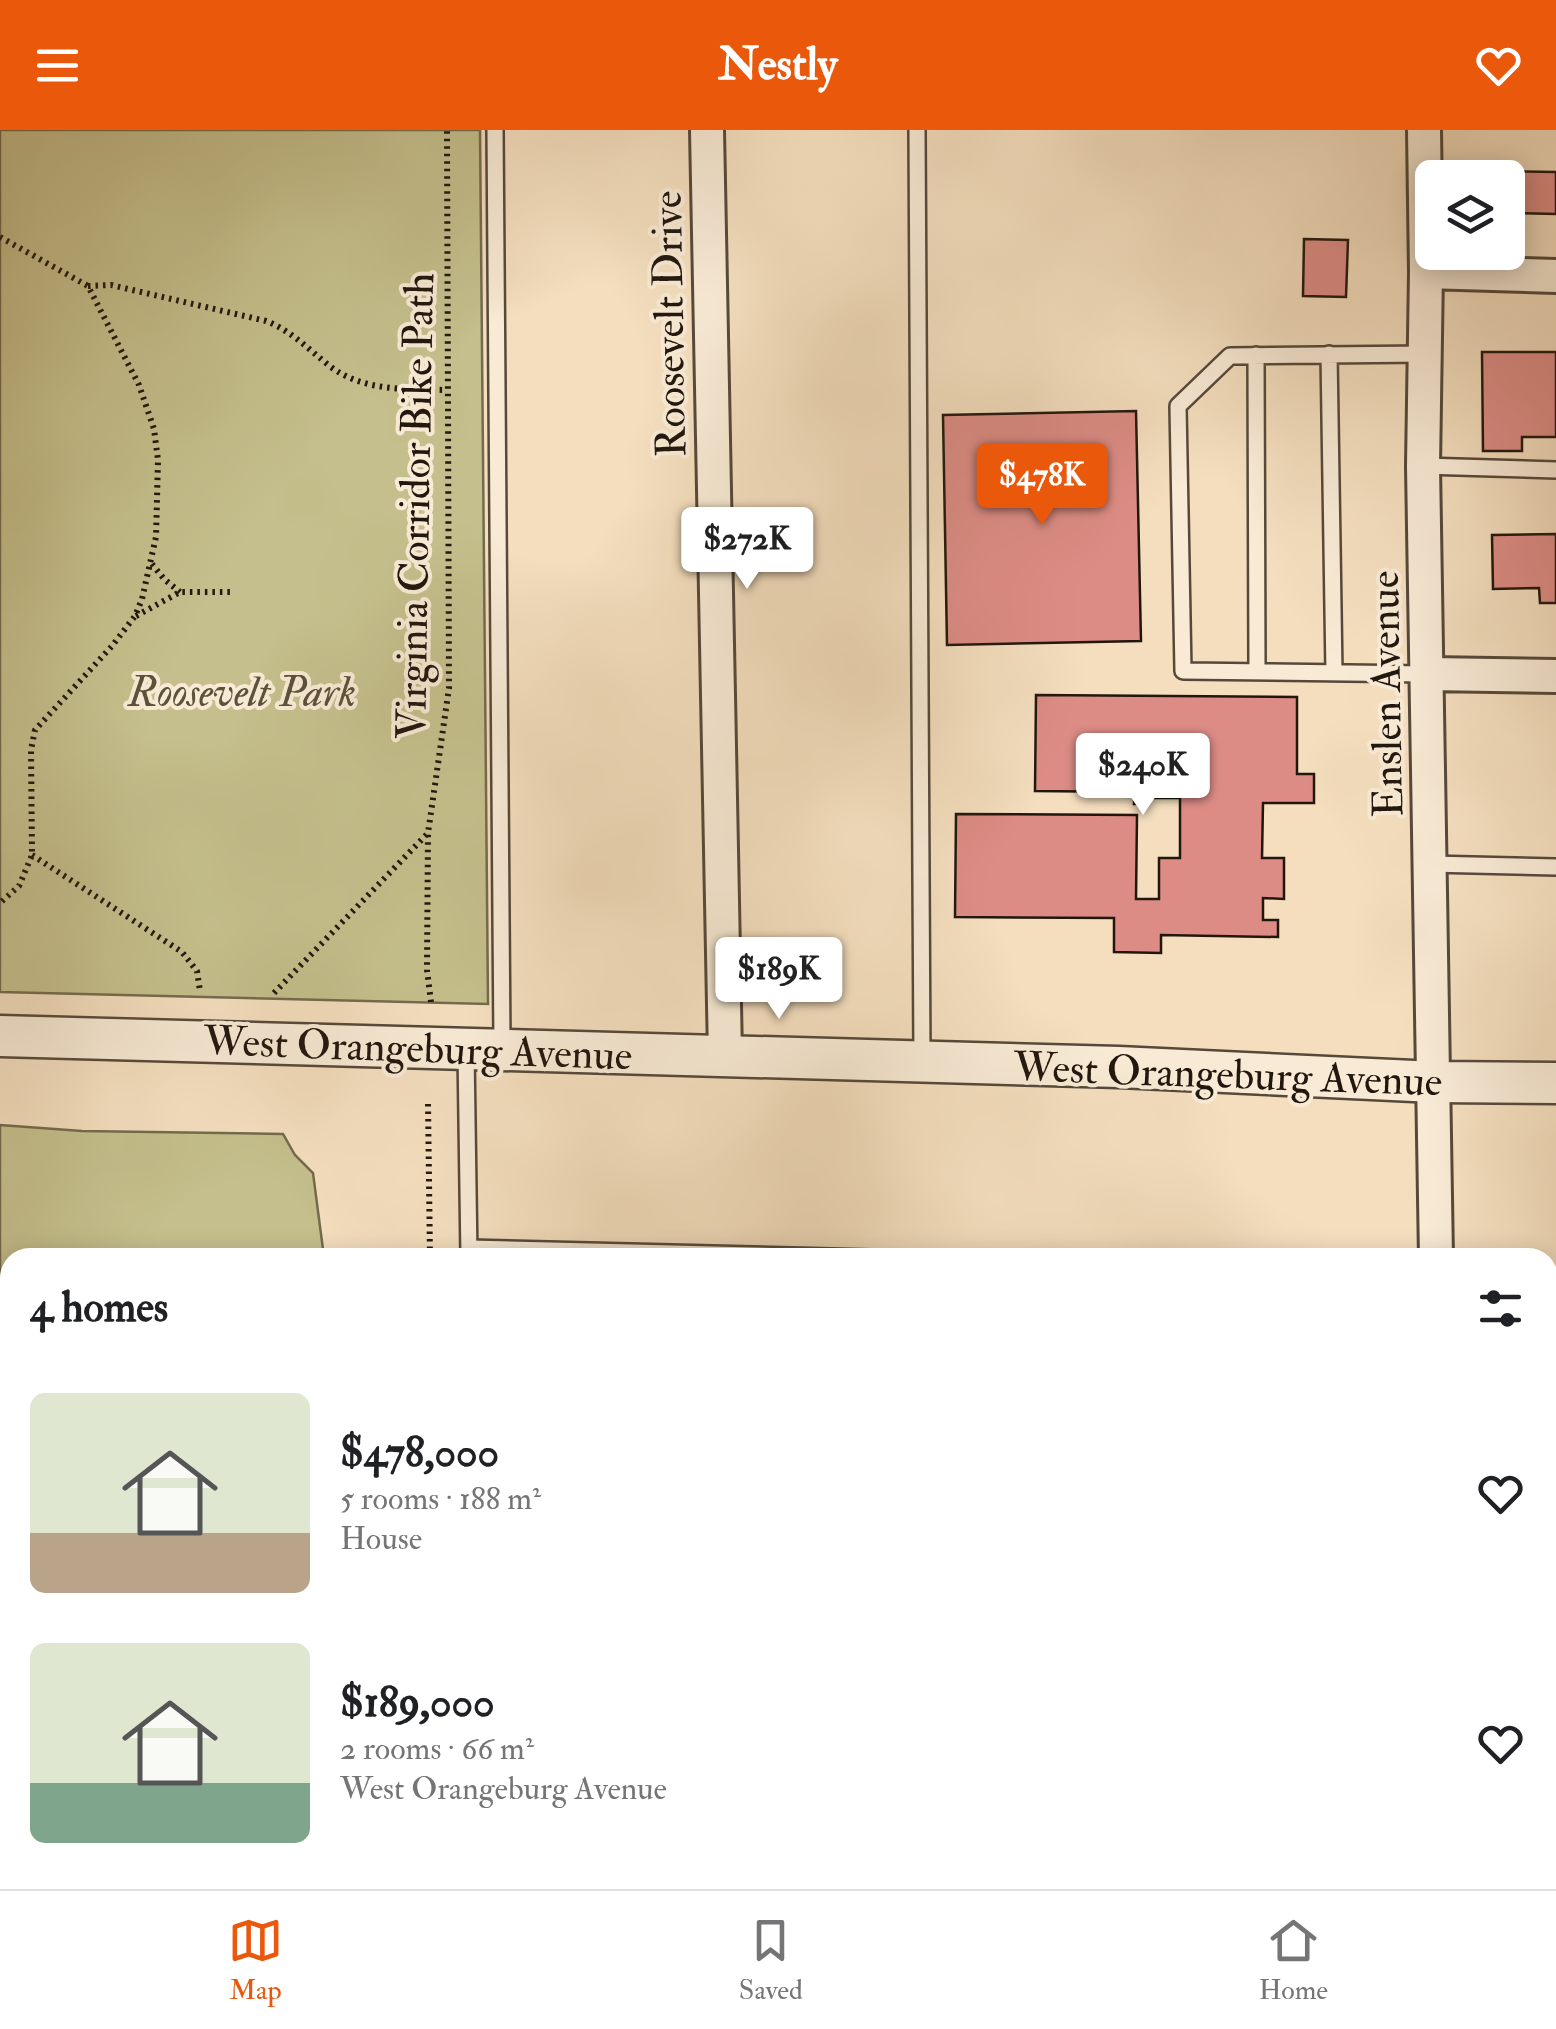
<!DOCTYPE html>
<meta charset="utf-8">
<style>
body{margin:0;font-family:"IM FELL Double Pica",serif;background:#f2f2f2;color:#202124;height:100vh;display:flex;flex-direction:column;font-size:38px;white-space:nowrap}
*{box-sizing:border-box;margin:0}
p{font-size:32px;color:#757577}
.icon{flex:none;width:55px;height:55px;fill:none;stroke:currentColor;stroke-width:2;stroke-linecap:round;stroke-linejoin:round}
.map{position:relative;flex:1;overflow:hidden}
.sheet{position:absolute;left:0px;top:1118px;width:1558px;height:642px;display:flex;flex-direction:column;background:#fff;border-radius:30px 30px 0 0;box-shadow:0 5px 25px #0003}
.sheet>*{flex:none}
.tools{position:absolute;left:1415px;top:30px;display:grid;gap:20px}
.tools a{display:grid;place-items:center;width:110px;height:110px;border-radius:15px;background:#fff;box-shadow:0 5px 25px #0003;font-size:50px}
.price{position:absolute;translate:-50% -85px;padding:0 22px;border-radius:10px;background:#fff;color:#222;font-size:32px;line-height:65px;filter:drop-shadow(0 2px 5px #0008)}
.price::after{content:'';position:absolute;left:50%;top:60px;width:30px;height:22px;margin-left:-15px;background:inherit;clip-path:polygon(0 0,100% 0,50% 100%)}
.price.selected{background:#ea580c;color:#fff}
ul{padding:0;list-style:none}
li{display:flex;align-items:center;gap:30px;height:250px;padding:0 30px}
li span{display:grid;place-items:center;flex:none;width:280px;height:200px;border-radius:15px;color:#555}
li>.icon{margin-inline-start:auto}
span .icon{width:120px;height:120px;fill:#fffc;stroke-width:1}
li b{font-size:42px}
h2{display:flex;justify-content:space-between;align-items:center;height:120px;padding:0 30px;font-size:42px}
header{display:flex;justify-content:space-between;align-items:center;height:130px;padding:0 30px;background:#ea580c;color:#fff;font-size:45px;font-weight:800}
.tabs{display:flex;justify-content:space-around;align-items:center;height:140px;border-top:2px solid #e0e0e0;background:#fff;font-size:28px;color:#757577}
.tabs a{display:grid;justify-items:center;gap:5px}
.tabs .selected{color:#ea580c}
.map>svg:first-child{display:block}
.green{fill:#c4bf8c;stroke:#736b4d;stroke-width:2.5}
.building{fill:#dc8c85;stroke:#22170e;stroke-width:2.5}
.lines{fill:none;stroke-linecap:round;stroke-linejoin:round}
.service-casing{stroke:#56493a;stroke-width:20}
.minor-casing{stroke:#56493a;stroke-width:38}
.tertiary-casing{stroke:#56493a;stroke-width:45}
.path{stroke:#22170e;stroke-width:6;stroke-dasharray:2.5 5;stroke-linecap:butt}
.service{stroke:#f8ead5;stroke-width:15}
.minor{stroke:#f8ead5;stroke-width:32}
.tertiary{stroke:#f8ead5;stroke-width:40}
.labels{text-anchor:middle;stroke-width:8;stroke-linejoin:round;paint-order:stroke}
.street-label{font-size:42px;fill:#22170e;stroke:#f8ead5}
.park-label{font-size:42px;font-style:italic;fill:#5b523a;stroke:#f8ead5}
</style>
<header><svg class="icon" aria-label="menu" viewBox="0 0 24 24"><path d="M4 6h16M4 12h16M4 18h16"/></svg>Nestly<svg class="icon" aria-label="heart" viewBox="0 0 24 24"><path d="M12 20l-8-8c-3-5 5-10 8-4 3-6 11-1 8 4z"/></svg></header>
<div class="map">
<svg width="1556" height="1759" viewBox="0 0 1556 1759">
<rect width="100%" height="100%" fill="#f4debe"/>
<filter id="stains"><feTurbulence type="fractalNoise" baseFrequency=".002" numOctaves="4"/><feColorMatrix values="0 0 0 0 .2 0 0 0 0 .09 0 0 0 0 .02 0 0 0 .5 -.17"/></filter>
<radialGradient id="worn" r=".72"><stop offset=".6" stop-color="#630" stop-opacity="0"/><stop offset="1" stop-color="#630" stop-opacity=".3"/></radialGradient>
<!-- green -->
<path class="green" d="M0,0H480L488,874L0,862Z
M0,995L82,1001L283,1004L295,1025L313,1043L324,1127L10,1128V1750H352L351,1759H0Z"/>
<!-- building -->
<path class="building" d="M1482,41L1556,42V84L1508,83V48H1482Z
M1304,109L1348,110L1346,167L1303,166Z
M1482,222H1556V307H1522V321H1483Z
M1136,281L1141,511L947,515L943,285Z
M1556,404V473H1540L1539,458L1493,459L1492,405Z
M1036,565L1297,567V644H1314V673H1263L1262,728H1284V769L1263,768V790H1278V807L1161,805V823L1114,822V788L955,787L956,684L1137,685L1136,769H1159V728H1180V668H1143V674H1134V662L1035,661Z"/>
<g class="lines">
<!-- service casing -->
<g class="service-casing">
<path id="service" d="M495,0L502,916
M917,0L922,931
M1329,224L1334,543
M1426,224L1230,226L1178,276L1183,541L1426,544
M1256,225L1257,542
M1423,336L1556,340
M1430,734L1556,737
M466,922L469,1128
M469,1118L872,1128
M474,1750V1759
M857,1750V1759
M1241,1750V1759"/>
</g>
<!-- minor casing -->
<g class="minor-casing">
<path id="minor" d="M707,0L725,925
M1424,0L1426,142L1423,336L1436,1128
M1426,142L1556,146
M1429,544L1556,546
M1548,1339H1556
M666,1750V1759
M1447,1750V1759
M1067,1759V1750"/>
</g>
<!-- tertiary casing -->
<g class="tertiary-casing">
<path id="tertiary" d="M0,906L1119,937L1435,952L1556,953"/>
</g>
<!-- path -->
<path class="path" d="M0,107L88,156L139,255L154,299L158,330L156,407L142,469L135,486L112,516L35,600L31,620L32,725L19,756L0,773
M88,156L111,155L266,191C292,201 309,220 331,237C365,262 408,259 447,260
M152,434L164,449L180,462
M136,486L180,462H230
M32,725L182,822L197,841L200,861
M274,863L428,703
M431,872L427,840L428,703L449,558L447,0
M428,974L430,1128
M444,1750V1759"/>
<!-- service -->
<use href="#service" class="service"/>
<!-- minor -->
<use href="#minor" class="minor"/>
<!-- tertiary -->
<use href="#tertiary" class="tertiary"/>
</g>
<g class="labels">
<!-- street labels -->
<g class="street-label">
<text transform="translate(668 194) rotate(-91)" y="15">Roosevelt Drive</text>
<text transform="translate(414 376) rotate(-89)" y="15">Virginia Corridor Bike Path</text>
<text transform="translate(1385 564) rotate(-91)" y="15">Enslen Avenue</text>
<text transform="translate(418 917) rotate(2)" y="15">West Orangeburg Avenue</text>
<text transform="translate(1228 943) rotate(2)" y="15">West Orangeburg Avenue</text>
</g>
<!-- park labels -->
<g class="park-label">
<text x="242" y="576">Roosevelt Park</text>
</g>
</g>
<rect width="100%" height="100%" filter="url(#stains)"/>
<rect width="100%" height="100%" fill="url(#worn)"/>
</svg>
<div class="tools">
<a><svg class="icon" aria-label="layers" viewBox="0 0 24 24"><path d="M12 4l9 5-9 5-9-5zM3 14l9 5 9-5"/></svg></a>
</div>
<b class="price selected" style="left:1042px;top:398px">$478K</b>
<b class="price" style="left:747px;top:462px">$272K</b>
<b class="price" style="left:1143px;top:688px">$240K</b>
<b class="price" style="left:779px;top:892px">$189K</b>
<section class="sheet">
<h2>4 homes<svg class="icon" aria-label="filters" viewBox="0 0 24 24"><path d="M4 7h16M4 17h16"/><circle cx="9" cy="7" r="2"/><circle cx="15" cy="17" r="2"/></svg></h2>
<ul>
<li><span style="background:linear-gradient(#dfe7d0 70%,#b9a48a 0)"><svg class="icon" aria-label="home" viewBox="0 0 24 24"><path d="M3 11l9-7 9 7M6 9v11h12V9"/></svg></span><div><b>$478,000</b><p>5 rooms · 188 m²</p><p>House</p></div><svg class="icon" aria-label="heart" viewBox="0 0 24 24"><path d="M12 20l-8-8c-3-5 5-10 8-4 3-6 11-1 8 4z"/></svg></li>
<li><span style="background:linear-gradient(#dfe7d0 70%,#7fa58c 0)"><svg class="icon" aria-label="home" viewBox="0 0 24 24"><path d="M3 11l9-7 9 7M6 9v11h12V9"/></svg></span><div><b>$189,000</b><p>2 rooms · 66 m²</p><p>West Orangeburg Avenue</p></div><svg class="icon" aria-label="heart" viewBox="0 0 24 24"><path d="M12 20l-8-8c-3-5 5-10 8-4 3-6 11-1 8 4z"/></svg></li>
</ul>
</section>
</div>
<nav class="tabs">
<a class="selected"><svg class="icon" aria-label="map" viewBox="0 0 24 24"><path d="M3 6l6-2 6 2 6-2v14l-6 2-6-2-6 2zM9 4v14M15 6v14"/></svg>Map</a>
<a><svg class="icon" aria-label="saved" viewBox="0 0 24 24"><path d="M7 4h10v16l-5-4-5 4z"/></svg>Saved</a>
<a><svg class="icon" aria-label="home" viewBox="0 0 24 24"><path d="M3 11l9-7 9 7M6 9v11h12V9"/></svg>Home</a>
</nav>
